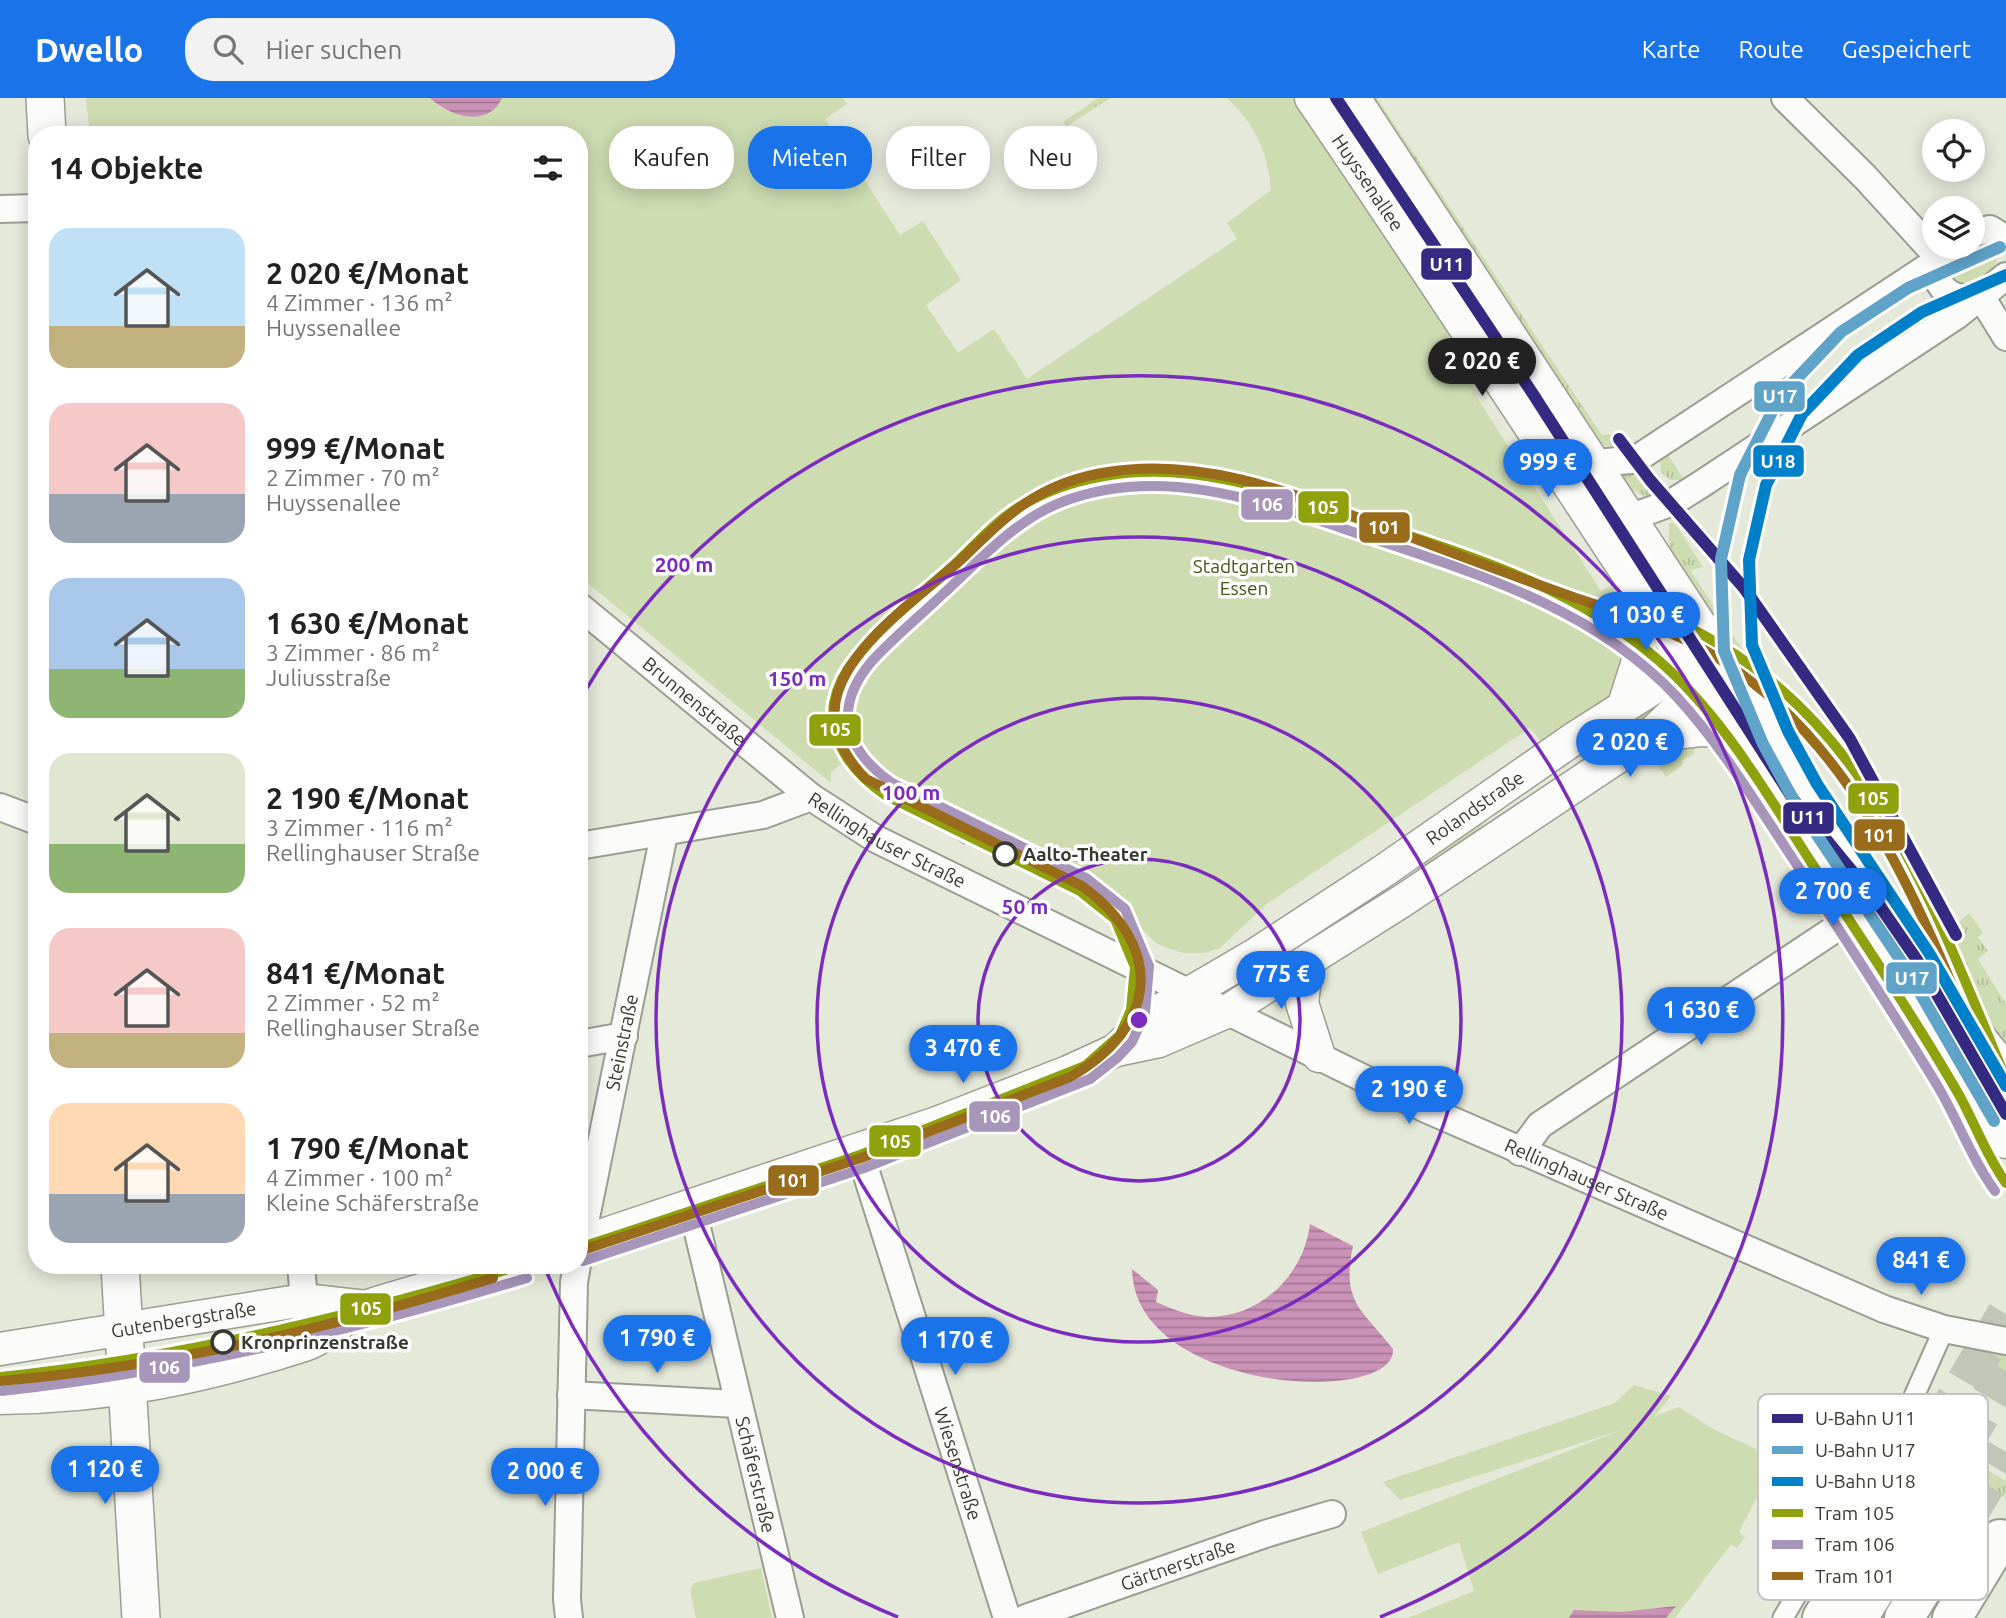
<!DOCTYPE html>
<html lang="de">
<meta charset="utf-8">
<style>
body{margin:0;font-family:Ubuntu,sans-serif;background:#f2f2f2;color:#222;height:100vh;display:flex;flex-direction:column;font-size:26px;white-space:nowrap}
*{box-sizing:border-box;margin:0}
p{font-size:23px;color:#767676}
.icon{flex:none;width:38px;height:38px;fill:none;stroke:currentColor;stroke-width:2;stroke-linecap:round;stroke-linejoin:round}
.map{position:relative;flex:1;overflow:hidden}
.drawer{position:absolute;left:28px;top:28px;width:560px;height:1148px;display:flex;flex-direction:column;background:#fff;border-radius:28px;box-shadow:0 4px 18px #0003}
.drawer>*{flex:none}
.banner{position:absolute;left:609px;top:28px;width:665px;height:63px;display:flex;gap:14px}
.fabs{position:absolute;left:1922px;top:21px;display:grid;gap:14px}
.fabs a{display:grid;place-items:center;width:63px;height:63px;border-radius:50%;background:#fff;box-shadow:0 4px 18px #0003;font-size:35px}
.price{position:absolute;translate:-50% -60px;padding:0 16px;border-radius:24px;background:#1a73e8;color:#fff;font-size:23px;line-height:46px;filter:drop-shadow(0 2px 4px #0008)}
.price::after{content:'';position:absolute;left:50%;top:42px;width:21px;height:16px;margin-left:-10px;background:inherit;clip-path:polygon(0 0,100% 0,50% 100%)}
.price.selected{background:#222;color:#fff}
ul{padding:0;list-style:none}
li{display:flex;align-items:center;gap:21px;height:175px;padding:0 21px}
li span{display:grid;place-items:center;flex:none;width:196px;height:140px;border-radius:21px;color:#555}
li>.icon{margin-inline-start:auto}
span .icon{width:84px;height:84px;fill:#fffc;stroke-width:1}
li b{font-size:30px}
h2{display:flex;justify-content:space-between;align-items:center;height:84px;padding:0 21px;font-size:30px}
.chip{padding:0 24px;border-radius:28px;background:#fff;box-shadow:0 4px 18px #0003;font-size:24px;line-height:63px}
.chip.selected{background:#1a73e8;color:#fff}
header{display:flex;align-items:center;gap:42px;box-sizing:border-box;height:98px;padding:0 35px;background:#1a73e8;color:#fff}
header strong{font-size:33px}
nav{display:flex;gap:38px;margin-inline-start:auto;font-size:24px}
.search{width:490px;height:63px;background:#f2f2f2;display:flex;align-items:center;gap:18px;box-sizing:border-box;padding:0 24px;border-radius:28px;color:#767676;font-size:26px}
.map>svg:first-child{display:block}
.grass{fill:url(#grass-tufts)}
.park{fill:#cddcb1}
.water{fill:url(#water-rules)}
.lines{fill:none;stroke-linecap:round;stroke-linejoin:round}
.motorway-tunnel{stroke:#c1c6b8;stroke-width:38;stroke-dasharray:38 19;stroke-linecap:butt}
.pedestrian-casing{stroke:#9a9e92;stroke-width:23}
.minor-casing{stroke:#9a9e92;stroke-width:30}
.tertiary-casing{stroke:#9a9e92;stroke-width:35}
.secondary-casing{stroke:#9a9e92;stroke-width:40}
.motorway-casing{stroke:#9a9e92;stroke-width:42}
.pedestrian{stroke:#fbfcf9;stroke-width:19}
.minor{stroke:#fbfcf9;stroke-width:26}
.tertiary{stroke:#fbfcf9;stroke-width:32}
.secondary{stroke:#fbfcf9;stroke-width:37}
.motorway{stroke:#fbfcf9;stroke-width:38}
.tram{stroke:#bdbebb;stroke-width:2}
.tram-1-casing{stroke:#fff;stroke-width:16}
.tram-2-casing{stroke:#fff;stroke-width:16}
.tram-3-casing{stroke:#fff;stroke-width:16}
.tram-1{stroke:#90a10e;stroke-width:10}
.tram-2{stroke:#a795ba;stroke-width:10}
.tram-3{stroke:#996c1b;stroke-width:10}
.metro-1-casing{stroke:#fff;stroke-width:18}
.metro-2-casing{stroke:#fff;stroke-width:18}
.metro-3-casing{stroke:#fff;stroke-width:18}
.metro-1{stroke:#342a82;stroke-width:12}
.metro-2{stroke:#60a3c8;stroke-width:12}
.metro-3{stroke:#0080c8;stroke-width:12}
.ring{fill:none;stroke:#7b2cbf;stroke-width:3.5}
.stop-dot{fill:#fff;stroke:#363a2f;stroke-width:3.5}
.labels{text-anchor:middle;stroke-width:7;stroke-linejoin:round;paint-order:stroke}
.street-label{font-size:19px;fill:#363a2f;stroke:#fff}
.park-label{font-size:19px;fill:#445712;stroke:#fff}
.stop-label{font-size:19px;font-weight:bold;fill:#363a2f;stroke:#fff;text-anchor:start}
.key{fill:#fff;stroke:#c3c4c1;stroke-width:2}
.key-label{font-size:19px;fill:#363a2f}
.centre{fill:#7b2cbf;stroke:#fff;stroke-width:3.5}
.ring-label{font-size:21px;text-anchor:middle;font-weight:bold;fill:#7b2cbf;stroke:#fff;stroke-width:7;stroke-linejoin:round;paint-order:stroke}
.line-badge{stroke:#fff;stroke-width:2.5}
.badge-label{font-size:19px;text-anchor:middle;font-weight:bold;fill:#fff}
</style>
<header>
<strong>Dwello</strong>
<div class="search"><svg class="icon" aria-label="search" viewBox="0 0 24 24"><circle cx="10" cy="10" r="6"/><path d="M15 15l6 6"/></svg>Hier suchen</div>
<nav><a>Karte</a><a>Route</a><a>Gespeichert</a></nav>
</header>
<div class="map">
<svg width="2006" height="1520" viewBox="0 0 2006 1520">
<defs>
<pattern id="grass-tufts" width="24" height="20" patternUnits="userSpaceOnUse" patternTransform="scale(1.75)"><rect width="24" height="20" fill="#cddcb1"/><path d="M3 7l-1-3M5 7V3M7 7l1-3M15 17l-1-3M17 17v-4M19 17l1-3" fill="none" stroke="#b1be99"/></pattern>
<pattern id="water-rules" width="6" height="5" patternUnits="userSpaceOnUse" patternTransform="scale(1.75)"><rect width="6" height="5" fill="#ca92b7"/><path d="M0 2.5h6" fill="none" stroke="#a57895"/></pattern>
</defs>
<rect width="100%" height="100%" fill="#e4e9da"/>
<!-- grass -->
<path class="grass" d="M1098,0H1110L1066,29L1063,24Z
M1324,0H1339L1493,238L1440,175Z
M1368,0H1377L1602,337L1618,336L1625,346L1624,350L1599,347Z
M1982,147L1994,151L1997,158C1999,178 1968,199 1953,181L1956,166Z
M1666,353L1684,382H1670L1661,374L1660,362Z
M1622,375L1647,380L1653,388V397L1647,399L1629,391L1619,377Z
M1674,424L1703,469L1691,472L1692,475L1760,578L1775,576L1786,590L1760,592L1669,454V426Z
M1665,595L1674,605L1591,661L1587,660L1592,643Z
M1697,643L1694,656L1682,662L1683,667L1666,679L1649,654Z
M1558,667L1553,676L1495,714L1471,739L1407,782L1419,769L1456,744L1485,717Z
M1845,777L1959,934L2006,989V1019L1986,996Z
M1385,792L1390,799L1269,879L1263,871Z
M1969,815L1983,835L1978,839L1988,853L1978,861L2006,906V948C1959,900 1962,891 1956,827Z
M1983,1250L2006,1254V1302L1999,1298L2002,1292L1973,1274Z
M1989,1373L2006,1383V1400L1984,1387Z"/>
<!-- park -->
<path class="park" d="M86,0H843L847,6L825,21L900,137L923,123L961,182L926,207L958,255L994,231L1027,281L1237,141L1227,125L1271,92C1268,54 1255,26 1227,0H1296L1435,209L1479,303L1601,493L1615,485L1628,504L1633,545L1612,597L1595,615L1545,648L1530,630L1268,805L1220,850L1205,855H1183L1157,846L1103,793L896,699L869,677L852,657L831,674V685L579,478V37H90Z
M1634,1287L1671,1298L1655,1318L1679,1309L1713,1331L1777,1361L1739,1434L1745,1439L1737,1450L1731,1446L1675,1520H1408L1474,1493L1459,1444L1378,1476L1361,1434L1622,1332L1400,1402L1383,1384L1615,1305Z
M761,1470L772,1520H696L690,1492L694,1485Z"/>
<!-- water -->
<path class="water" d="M430,0H502C488,31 449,18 430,0Z
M1310,1126L1353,1148C1341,1205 1362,1211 1393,1251C1397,1309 1134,1295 1132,1171L1158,1192L1156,1204C1172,1211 1189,1218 1207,1219C1260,1220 1304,1177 1310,1126Z
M1676,1508L1666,1520H1569L1574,1512L1621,1514Z"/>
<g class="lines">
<!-- motorway-tunnel -->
<path class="motorway-tunnel" d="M1907,1382L2006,1216
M1933,1399L2006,1273
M1967,1419L2006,1354"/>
<!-- pedestrian casing -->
<g class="pedestrian-casing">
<path id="pedestrian" d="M1783,1520L1879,1355L1907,1314L1944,1231"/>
</g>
<!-- minor casing -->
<g class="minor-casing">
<g id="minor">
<path d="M1785,0L1865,79L1940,161"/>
<path d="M0,111L37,110"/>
<path d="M1972,135L1990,131L2006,141"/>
<path d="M1940,161L1937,180C1945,200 1963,202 1982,200"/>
<path d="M1982,200L2006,239"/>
<path d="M1594,365L1631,362L1641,358L1940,161L1953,149"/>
<path d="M1599,431L1673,404L1700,387L1956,218L2006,178"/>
<path id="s1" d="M579,508L811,699L876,741L1426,1011L1884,1211L1944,1231L2006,1243"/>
<path d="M0,709L37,723"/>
<path d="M579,748L763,717L811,699"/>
<path d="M579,946L624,938"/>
<path id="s2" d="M859,1052L1007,1520"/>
<path d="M1520,1054L1540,1027L1856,817"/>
<path id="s3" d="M692,1109L790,1520"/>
<path id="s4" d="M579,1154L664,736"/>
<path d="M301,1167L308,1246"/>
<path d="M571,1297L737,1306"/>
<path d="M569,1520L567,1501L574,1184L577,1167"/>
<path id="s5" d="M1026,1520L1265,1436L1332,1416"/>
</g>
</g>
<!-- tertiary casing -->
<g class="tertiary-casing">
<g id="tertiary">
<path id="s6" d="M1311,0C1491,264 1662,533 1842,797C1898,879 1946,965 2006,1044"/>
<path d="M1354,0L1890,816L1949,902L2006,972"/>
<path d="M1623,610L1639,560L1646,507"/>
<path d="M1649,638L1700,632L1730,633"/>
<path d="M1307,865L1302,905L1319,958"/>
<path id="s7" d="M1116,952L1152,917L1258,855L1382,774L1575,640L1666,582L1706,564"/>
<path d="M579,1145L937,1025L1068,974L1116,952L1159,943L1226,914L1402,803L1649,638L1683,606L1720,557"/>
<path id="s8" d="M0,1251L304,1202L366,1209"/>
<path d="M0,1300C107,1299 202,1280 304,1247C328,1239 345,1216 368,1208C414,1193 461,1182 507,1167"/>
</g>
</g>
<!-- secondary casing -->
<g class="secondary-casing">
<path id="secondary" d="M45,0L47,37
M120,1167L141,1520"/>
</g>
<!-- motorway casing -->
<g class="motorway-casing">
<path id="motorway" d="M1822,1520L1907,1382
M1858,1520L1933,1399
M1904,1520L1967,1419
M1952,1520L2000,1441"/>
</g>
<!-- pedestrian -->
<use href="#pedestrian" class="pedestrian"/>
<!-- minor -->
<use href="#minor" class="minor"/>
<!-- tertiary -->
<use href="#tertiary" class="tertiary"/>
<!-- secondary -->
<use href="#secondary" class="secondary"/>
<!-- motorway -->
<use href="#motorway" class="motorway"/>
<!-- tram -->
<path class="tram" d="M929,718L964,746"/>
<!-- tram-1 casing -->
<g class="tram-1-casing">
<path id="tram-1" d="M1637,507C1858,588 1923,783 2006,981
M579,1150L860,1057L1085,968L1120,937L1131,912L1135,869L1115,821L1080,793L885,697C855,676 828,645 834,605C837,589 845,573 856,560C883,525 922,496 955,466C975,447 996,423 1019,409C1042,395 1072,384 1099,379C1193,360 1285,396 1373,426C1473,459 1575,490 1657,561C1721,616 1765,693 1811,764C1861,840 1912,916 1958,995C1975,1025 1985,1056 2006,1085
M0,1279C179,1260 350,1219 522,1167"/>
</g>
<!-- tram-2 casing -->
<g class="tram-2-casing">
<path id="tram-2" d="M583,1163L864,1070L1090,981L1117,960L1132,944L1145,915L1149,868L1125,811L1086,780L892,685C844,651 832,610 872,563C894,539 920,518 943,496C980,462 1015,422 1062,404C1165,364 1272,407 1371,440C1481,477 1594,511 1676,598C1724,650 1760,712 1799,770C1846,842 1893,914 1937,987C1958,1022 1971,1060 1995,1093
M2,1293C181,1274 354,1232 527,1180"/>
</g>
<!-- tram-3 casing -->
<g class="tram-3-casing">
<path id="tram-3" d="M583,1152L861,1060L1070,979C1158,929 1166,849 1082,788L866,681C843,658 827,627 838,594C855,541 924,496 964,459C986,438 1006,417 1032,401C1055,387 1081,378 1108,374C1215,357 1315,405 1413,440C1466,460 1519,480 1573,499C1620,515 1665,529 1708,554C1864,645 1928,830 1993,986
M1,1283C170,1268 331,1230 493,1180"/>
</g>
<!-- tram-1 -->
<use href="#tram-1" class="tram-1"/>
<!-- tram-2 -->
<use href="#tram-2" class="tram-2"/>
<!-- tram-3 -->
<use href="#tram-3" class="tram-3"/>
<!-- metro-1 casing -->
<g class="metro-1-casing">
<path id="metro-1" d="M1336,0L1533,296L1793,701L1875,801L1917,862L2006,1016
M1619,341L1650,382L1744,490L1850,641L1956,837"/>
</g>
<!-- metro-2 casing -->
<g class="metro-2-casing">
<path id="metro-2" d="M1994,1023L1905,869L1793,701L1763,646L1724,553L1721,461L1740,377L1780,298L1841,234L1908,190L2000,149"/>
</g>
<!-- metro-3 casing -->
<g class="metro-3-casing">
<path id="metro-3" d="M2006,177L1922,214L1858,257L1802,316L1766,387L1749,462L1752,547L1788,633L1817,686L1929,855L2006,988"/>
</g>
<!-- metro-1 -->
<use href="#metro-1" class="metro-1"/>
<!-- metro-2 -->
<use href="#metro-2" class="metro-2"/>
<!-- metro-3 -->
<use href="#metro-3" class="metro-3"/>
</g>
<!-- distance rings -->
<g class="ring">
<circle cx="1139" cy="922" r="161"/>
<circle cx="1139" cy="922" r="322"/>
<circle cx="1139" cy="922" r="483"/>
<path d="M898 1519A644 644 0 0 1 544 1168M581 600A644 644 0 1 1 1380 1519"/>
</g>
<!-- markers -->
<g class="stop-dot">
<circle cx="1005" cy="756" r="11"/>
<circle cx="223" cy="1244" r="11"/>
</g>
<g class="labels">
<!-- street labels -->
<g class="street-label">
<text dy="7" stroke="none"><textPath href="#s6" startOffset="102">Huyssenallee</textPath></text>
<text dy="7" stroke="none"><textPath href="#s1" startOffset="150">Brunnenstraße</textPath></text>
<text dy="7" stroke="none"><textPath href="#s7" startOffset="434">Rolandstraße</textPath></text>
<text dy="7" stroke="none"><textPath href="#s1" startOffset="388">Rellinghauser Straße</textPath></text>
<text dy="7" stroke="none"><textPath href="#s4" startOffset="214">Steinstraße</textPath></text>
<text dy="7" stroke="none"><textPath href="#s1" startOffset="1166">Rellinghauser Straße</textPath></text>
<text dy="7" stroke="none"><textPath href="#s8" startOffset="186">Gutenbergstraße</textPath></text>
<text dy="7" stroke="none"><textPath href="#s2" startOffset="329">Wiesenstraße</textPath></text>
<text dy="7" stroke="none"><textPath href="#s3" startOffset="275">Schäferstraße</textPath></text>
<text dy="7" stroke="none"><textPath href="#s5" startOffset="161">Gärtnerstraße</textPath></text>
</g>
<!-- park labels -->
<g class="park-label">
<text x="1244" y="475">Stadtgarten<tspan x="1244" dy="22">Essen</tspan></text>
</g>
<!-- stop labels -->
<g class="stop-label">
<text x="1023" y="763">Aalto-Theater</text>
<text x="241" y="1251">Kronprinzenstraße</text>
</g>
</g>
<!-- legend -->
<rect x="1758" y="1296" width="230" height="206" rx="10" class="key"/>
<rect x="1772" y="1316" width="31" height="9" fill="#342a82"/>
<rect x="1772" y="1348" width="31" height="8" fill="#60a3c8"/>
<rect x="1772" y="1379" width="31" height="9" fill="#0080c8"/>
<rect x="1772" y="1411" width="31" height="8" fill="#90a10e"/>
<rect x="1772" y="1442" width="31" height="9" fill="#a795ba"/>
<rect x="1772" y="1474" width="31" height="8" fill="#996c1b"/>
<g class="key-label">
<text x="1815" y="1327">U-Bahn U11</text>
<text x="1815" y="1359">U-Bahn U17</text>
<text x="1815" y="1390">U-Bahn U18</text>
<text x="1815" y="1422">Tram 105</text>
<text x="1815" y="1453">Tram 106</text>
<text x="1815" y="1485">Tram 101</text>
</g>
<circle cx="1139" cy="922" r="10" class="centre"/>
<g class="ring-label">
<text x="684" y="474">200 m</text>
<text x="797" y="588">150 m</text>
<text x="911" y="702">100 m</text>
<text x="1025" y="816">50 m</text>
</g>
<g class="line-badge">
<rect x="1420" y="149" width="53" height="34" rx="7" fill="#342a82"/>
<rect x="1753" y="282" width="53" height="33" rx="7" fill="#60a3c8"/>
<rect x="1752" y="346" width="53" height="34" rx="7" fill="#0080c8"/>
<rect x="1240" y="390" width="54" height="33" rx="7" fill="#a795ba"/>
<rect x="1297" y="392" width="53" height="34" rx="7" fill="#90a10e"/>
<rect x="1358" y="413" width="53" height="33" rx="7" fill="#996c1b"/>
<rect x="808" y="615" width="54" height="34" rx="7" fill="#90a10e"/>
<rect x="1847" y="684" width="53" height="33" rx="7" fill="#90a10e"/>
<rect x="1782" y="703" width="53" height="34" rx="7" fill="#342a82"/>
<rect x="1853" y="720" width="53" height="34" rx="7" fill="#996c1b"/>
<rect x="1885" y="863" width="53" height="34" rx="7" fill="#60a3c8"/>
<rect x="968" y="1002" width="53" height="33" rx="7" fill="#a795ba"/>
<rect x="868" y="1026" width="54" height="34" rx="7" fill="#90a10e"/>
<rect x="767" y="1066" width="53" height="33" rx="7" fill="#996c1b"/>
<rect x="339" y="1194" width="53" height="34" rx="7" fill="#90a10e"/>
<rect x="138" y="1253" width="53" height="33" rx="7" fill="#a795ba"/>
</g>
<g class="badge-label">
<text x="1447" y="173">U11</text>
<text x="1780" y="305">U17</text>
<text x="1778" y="370">U18</text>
<text x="1267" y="413">106</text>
<text x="1323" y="416">105</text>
<text x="1384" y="436">101</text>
<text x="835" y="638">105</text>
<text x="1873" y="707">105</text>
<text x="1808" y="726">U11</text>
<text x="1879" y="744">101</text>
<text x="1912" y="887">U17</text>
<text x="995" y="1025">106</text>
<text x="895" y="1050">105</text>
<text x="793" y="1089">101</text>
<text x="366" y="1217">105</text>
<text x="164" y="1276">106</text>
</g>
</svg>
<div class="fabs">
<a><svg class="icon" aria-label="locate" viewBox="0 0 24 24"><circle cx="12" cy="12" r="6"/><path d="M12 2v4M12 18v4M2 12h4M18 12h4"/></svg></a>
<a><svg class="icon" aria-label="layers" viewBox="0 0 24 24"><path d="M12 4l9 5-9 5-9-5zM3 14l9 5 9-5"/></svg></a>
</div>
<b class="price selected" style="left:1482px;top:300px">2 020 €</b>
<b class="price" style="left:1548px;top:401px">999 €</b>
<b class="price" style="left:1646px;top:554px">1 030 €</b>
<b class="price" style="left:1630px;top:681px">2 020 €</b>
<b class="price" style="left:1833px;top:830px">2 700 €</b>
<b class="price" style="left:1281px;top:913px">775 €</b>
<b class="price" style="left:1701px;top:949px">1 630 €</b>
<b class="price" style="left:963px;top:987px">3 470 €</b>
<b class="price" style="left:1409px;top:1028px">2 190 €</b>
<b class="price" style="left:1921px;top:1199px">841 €</b>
<b class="price" style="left:657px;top:1277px">1 790 €</b>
<b class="price" style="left:955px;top:1279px">1 170 €</b>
<b class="price" style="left:105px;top:1408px">1 120 €</b>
<b class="price" style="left:545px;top:1410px">2 000 €</b>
<div class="banner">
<a class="chip">Kaufen</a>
<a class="chip selected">Mieten</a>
<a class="chip">Filter</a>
<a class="chip">Neu</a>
</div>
<section class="drawer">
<h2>14 Objekte<svg class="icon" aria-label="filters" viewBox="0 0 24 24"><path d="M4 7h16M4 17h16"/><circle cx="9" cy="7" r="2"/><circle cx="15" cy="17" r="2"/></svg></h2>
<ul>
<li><span style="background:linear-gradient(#bfe0f5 70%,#c2b280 0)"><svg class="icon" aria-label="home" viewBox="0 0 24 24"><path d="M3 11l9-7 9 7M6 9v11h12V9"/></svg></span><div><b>2 020 €/Monat</b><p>4 Zimmer · 136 m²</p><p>Huyssenallee</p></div></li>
<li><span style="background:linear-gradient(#f6c9c9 65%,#9aa5b1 0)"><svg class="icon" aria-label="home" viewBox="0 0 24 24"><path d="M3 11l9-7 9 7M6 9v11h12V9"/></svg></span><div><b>999 €/Monat</b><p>2 Zimmer · 70 m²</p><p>Huyssenallee</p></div></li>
<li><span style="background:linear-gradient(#a9c7e8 65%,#8fb573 0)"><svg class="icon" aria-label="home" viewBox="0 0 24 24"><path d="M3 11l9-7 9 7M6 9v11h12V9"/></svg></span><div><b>1 630 €/Monat</b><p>3 Zimmer · 86 m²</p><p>Juliusstraße</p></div></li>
<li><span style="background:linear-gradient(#dfe7d0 65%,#8fb573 0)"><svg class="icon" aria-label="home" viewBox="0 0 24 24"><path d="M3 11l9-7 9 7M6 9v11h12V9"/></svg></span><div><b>2 190 €/Monat</b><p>3 Zimmer · 116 m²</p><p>Rellinghauser Straße</p></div></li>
<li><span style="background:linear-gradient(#f6c9c9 75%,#c2b280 0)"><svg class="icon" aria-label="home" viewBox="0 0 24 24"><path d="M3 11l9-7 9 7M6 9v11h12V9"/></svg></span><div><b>841 €/Monat</b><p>2 Zimmer · 52 m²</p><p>Rellinghauser Straße</p></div></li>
<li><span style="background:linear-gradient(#ffd9b3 65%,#9aa5b1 0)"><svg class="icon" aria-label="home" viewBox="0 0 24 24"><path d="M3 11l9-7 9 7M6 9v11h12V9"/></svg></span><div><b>1 790 €/Monat</b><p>4 Zimmer · 100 m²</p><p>Kleine Schäferstraße</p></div></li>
</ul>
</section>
</div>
